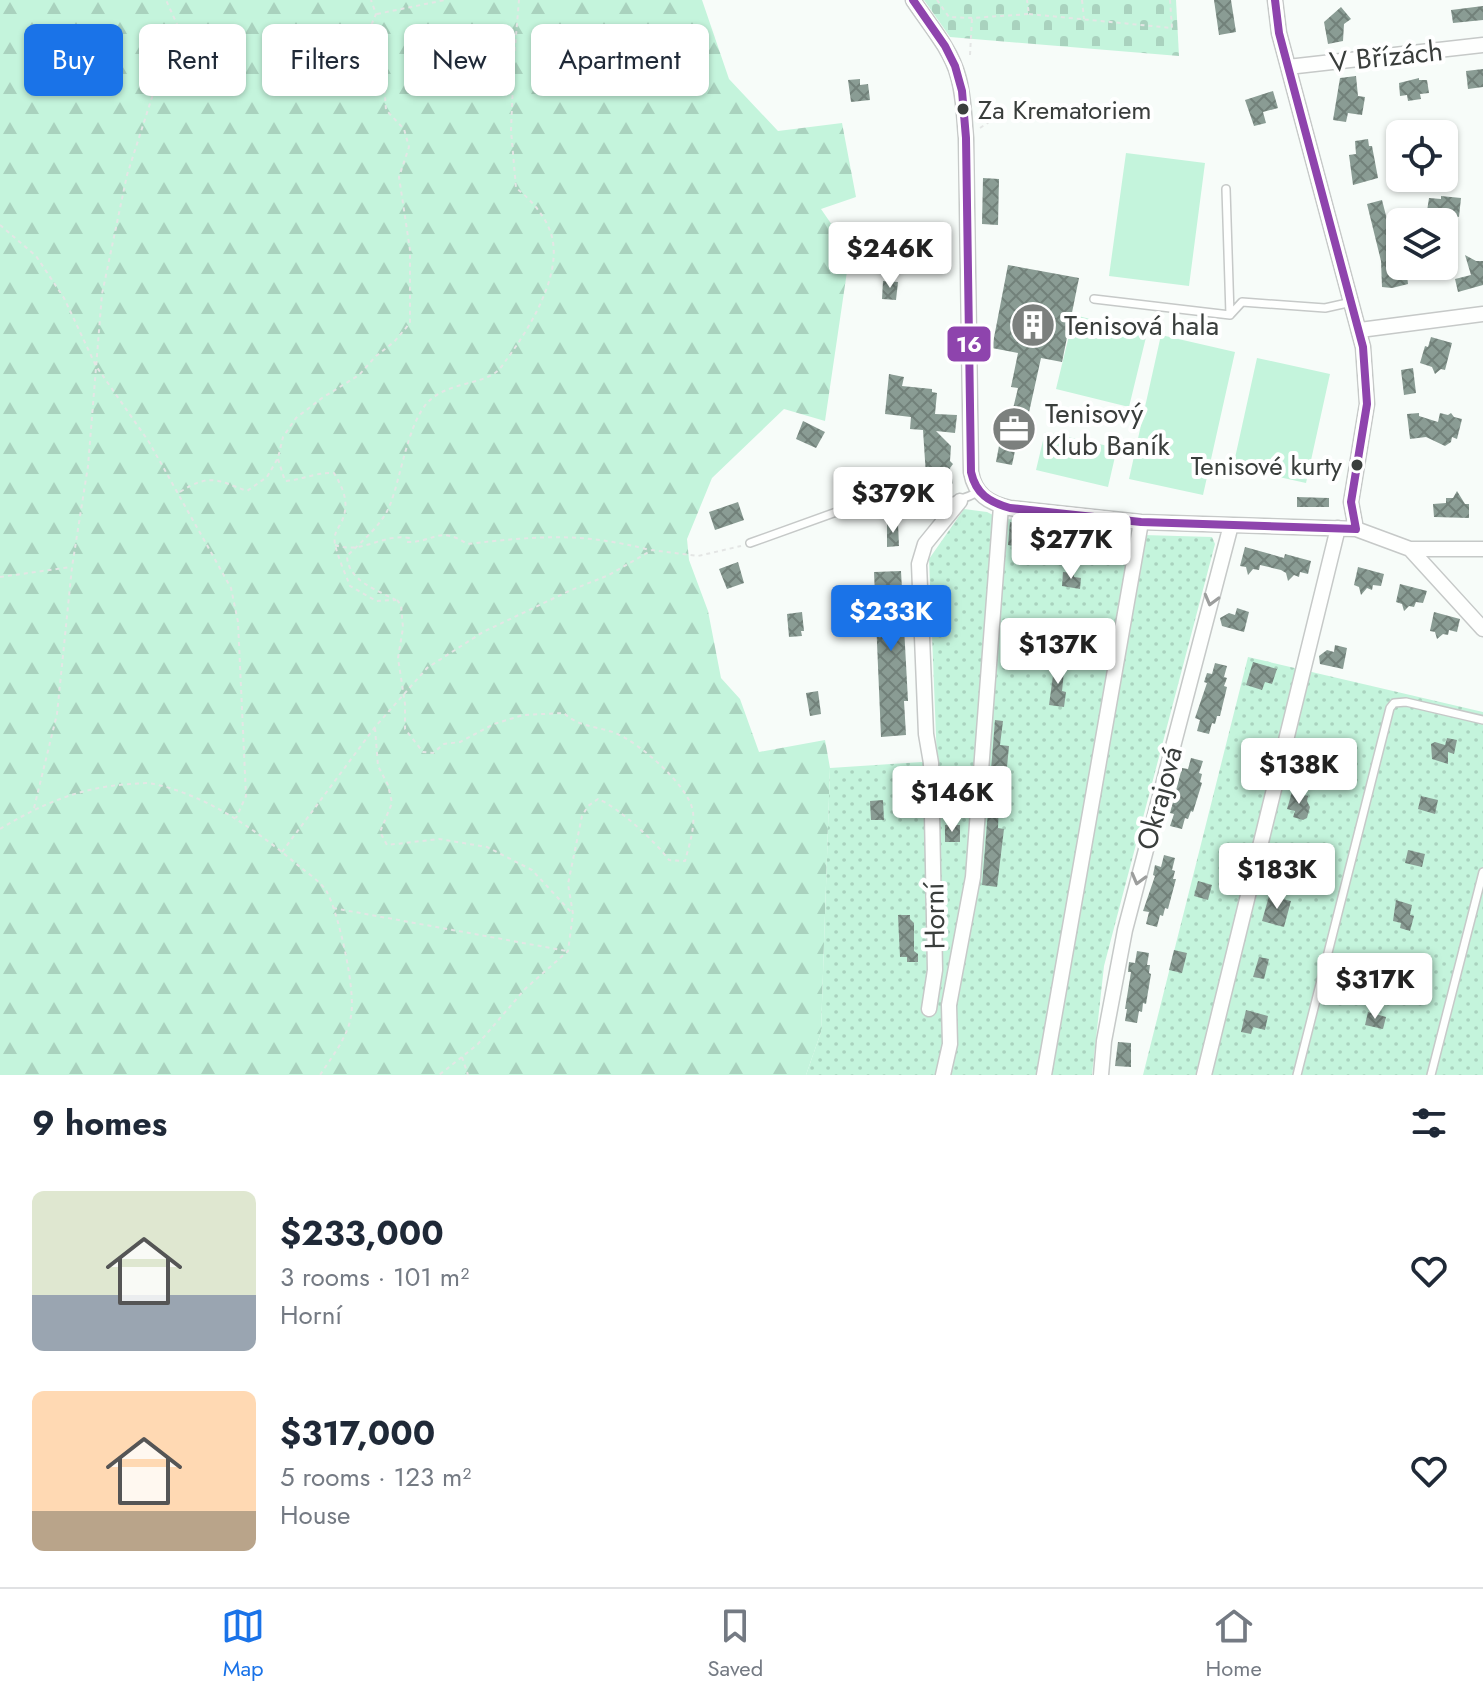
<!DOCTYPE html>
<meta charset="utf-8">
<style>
body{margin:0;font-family:Jost,sans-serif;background:#f2f2f3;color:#1f2937;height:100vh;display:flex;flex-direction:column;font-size:30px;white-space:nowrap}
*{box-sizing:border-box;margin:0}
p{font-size:26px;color:#747a83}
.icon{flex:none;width:44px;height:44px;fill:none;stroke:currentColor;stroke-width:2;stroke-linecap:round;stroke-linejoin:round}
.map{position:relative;height:1075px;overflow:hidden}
.drawer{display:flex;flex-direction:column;background:#fff;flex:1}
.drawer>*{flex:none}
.guide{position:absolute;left:24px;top:24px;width:800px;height:72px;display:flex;gap:16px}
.controls{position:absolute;left:1386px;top:120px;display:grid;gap:16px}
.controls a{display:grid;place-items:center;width:72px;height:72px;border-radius:12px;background:#fff;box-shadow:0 2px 6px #0004;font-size:40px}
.price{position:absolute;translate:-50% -68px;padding:0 18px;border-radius:8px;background:#fff;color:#222;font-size:26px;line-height:52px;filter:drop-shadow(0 2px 4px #0008)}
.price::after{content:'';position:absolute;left:50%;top:48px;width:24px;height:18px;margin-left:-12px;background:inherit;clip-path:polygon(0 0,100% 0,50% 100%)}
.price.active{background:#1a73e8;color:#fff}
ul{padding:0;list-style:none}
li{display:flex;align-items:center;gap:24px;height:200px;padding:0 32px}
li span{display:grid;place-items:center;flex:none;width:224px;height:160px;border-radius:12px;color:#555}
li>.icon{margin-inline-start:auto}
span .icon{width:96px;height:96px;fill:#fffc;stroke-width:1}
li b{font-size:34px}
h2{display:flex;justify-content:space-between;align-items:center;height:96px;padding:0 32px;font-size:34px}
.tag{padding:0 28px;border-radius:12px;background:#fff;box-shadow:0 2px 6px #0004;font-size:28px;line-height:72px}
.tag.active{background:#1a73e8;color:#fff}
.menu{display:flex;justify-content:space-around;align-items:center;height:112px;border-top:2px solid #e0e1e3;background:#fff;font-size:22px;color:#747a83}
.menu a{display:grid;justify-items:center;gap:4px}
.menu .active{color:#1a73e8}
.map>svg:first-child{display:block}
.forest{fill:url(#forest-firs)}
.cemetery{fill:url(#cemetery-stones)}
.park{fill:url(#park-dots)}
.pitch{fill:#c4f4dc}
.building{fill:url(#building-cross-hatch)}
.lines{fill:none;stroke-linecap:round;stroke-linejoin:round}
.lane-casing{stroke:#c6c9c8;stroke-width:10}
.street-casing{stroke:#c6c9c8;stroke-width:17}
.path{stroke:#e4e6e5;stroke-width:2;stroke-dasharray:4 4;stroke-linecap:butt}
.lane{stroke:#fefffe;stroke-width:7}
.street{stroke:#fefffe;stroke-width:14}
.bus-1-casing{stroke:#fff;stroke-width:14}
.bus-1{stroke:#8e44ad;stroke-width:8}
.oneway{stroke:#9c9e9d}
.bus-dot{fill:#3a3e3c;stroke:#fff;stroke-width:3}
.labels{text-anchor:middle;stroke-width:8;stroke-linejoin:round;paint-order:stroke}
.bus-label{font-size:26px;fill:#3a3e3c;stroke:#fff;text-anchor:start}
.street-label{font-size:28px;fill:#3a3e3c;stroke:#fff}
.poi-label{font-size:28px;fill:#3a3e3c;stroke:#fff;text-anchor:start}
.line-badge{stroke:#fff;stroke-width:3}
.badge-label{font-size:22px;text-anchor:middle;font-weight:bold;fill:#fff}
</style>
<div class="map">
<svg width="1483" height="1075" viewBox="0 0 1483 1075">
<defs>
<pattern id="forest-firs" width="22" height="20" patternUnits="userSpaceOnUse" patternTransform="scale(2)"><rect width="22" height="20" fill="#c4f4dc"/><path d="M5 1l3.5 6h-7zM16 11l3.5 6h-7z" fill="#a9d2be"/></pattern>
<pattern id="cemetery-stones" width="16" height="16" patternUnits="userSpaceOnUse" patternTransform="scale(2)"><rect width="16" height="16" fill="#c4f4dc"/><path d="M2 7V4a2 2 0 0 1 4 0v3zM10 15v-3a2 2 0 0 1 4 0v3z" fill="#a9d2be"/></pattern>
<pattern id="park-dots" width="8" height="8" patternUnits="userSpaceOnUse" patternTransform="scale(2)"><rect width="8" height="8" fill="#c4f4dc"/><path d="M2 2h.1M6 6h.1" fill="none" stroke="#a9d2be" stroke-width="1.8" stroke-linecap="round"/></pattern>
<pattern id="building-cross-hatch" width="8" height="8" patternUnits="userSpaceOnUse" patternTransform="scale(2)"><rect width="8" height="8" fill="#8a9c94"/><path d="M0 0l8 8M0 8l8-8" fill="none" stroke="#72817a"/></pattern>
</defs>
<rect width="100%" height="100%" fill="#f7fcf9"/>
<!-- forest -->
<path class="forest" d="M0,0H702L729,79L778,131L842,123L856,197L821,209L850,251L825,421L784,409L712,478L687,539L689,560L708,611L721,678L740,699L759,752L825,740L830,768L821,1032L806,1075H0Z"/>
<!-- cemetery -->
<path class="cemetery" d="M924,0H1176L1179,56L950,37Z"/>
<!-- park -->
<path class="park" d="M964,509L987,512L999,518L1144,535L1212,537L1215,544L1104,966L1092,1075H806L821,1032L830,768L937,761L929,559Z
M1248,657L1483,712V1075H1143Z"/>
<!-- pitch -->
<path class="pitch" d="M1126,153L1205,163L1189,286L1109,276Z
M1074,315L1147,333L1129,407L1056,389Z
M1161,335L1235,352L1203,495L1129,479Z
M1257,358L1330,374L1306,483L1233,467Z
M1045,432L1117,448L1108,487L1036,470Z"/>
<!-- building -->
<path class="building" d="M1214,0H1231L1236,32L1219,35Z
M1483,6V20L1453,23L1451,10Z
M1341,7L1351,19L1344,24L1343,41L1328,44L1324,22Z
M1483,69V87L1468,89L1466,71Z
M1356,76L1358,96L1365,97L1362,115L1348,113L1346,122L1333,120L1340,78Z
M1419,78V80H1427L1429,93L1420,94L1421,99L1408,101L1407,95L1400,96L1399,83Z
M860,79V85L868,84L870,100L851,102L848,80Z
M1273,91L1278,108L1263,112L1266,123L1254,126L1245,100Z
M1368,139L1369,146H1372L1378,178L1353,185L1349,155L1356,154L1355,141Z
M983,178L999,179L998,225L982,224Z
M1441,196L1461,198L1459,217L1427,211L1429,198L1441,199Z
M1382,200L1397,259L1400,258V266H1406L1408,284L1392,288L1382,287L1381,261L1367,204Z
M933,246L931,267L909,268V247Z
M1465,255L1476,261H1483V285L1458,292L1455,279L1471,275Z
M1008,265L1079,278L1062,362L1041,358L1024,435L1016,446L1012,465L996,462L1004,419L1010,421L1018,388L1011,387L1018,353L992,348Z
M883,281L898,282L896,300L882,299Z
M1431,337L1452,343L1445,370L1441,369L1435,374L1432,367L1420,363L1425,346L1428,347Z
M1413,368L1416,393L1404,395L1401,370Z
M889,374L904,377L902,386L932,389V392L937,393L935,414L957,415L955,433L936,431L951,446L950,461L953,464L950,468L953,483L948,489L927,491L923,430L910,429L911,417L885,414Z
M1419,413V416L1438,422L1440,413L1448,415L1451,413L1454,417L1462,419L1457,439L1452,437L1451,442L1445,446L1426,437L1410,439L1407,414Z
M803,421L825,432L816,448L796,439Z
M1457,491L1465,504H1469V518L1434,517L1433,504L1446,503V498H1453Z
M1297,497L1329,498V507H1297Z
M738,502L744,520L715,530L709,512Z
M1010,522L1022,524L1020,547L1008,545Z
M887,524H898L899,546L887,547Z
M1245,547L1284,558L1285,554L1311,561L1308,574L1300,572L1299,577L1294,575L1288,581L1286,573L1281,570L1260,565L1259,570L1253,569L1248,575L1246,567L1240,566Z
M738,562L744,583L727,589L719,569Z
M1358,567L1384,574L1381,586L1373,585L1372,590L1367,588L1361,595L1359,587L1354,585Z
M901,571L908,701H904L906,735L881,737L874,572Z
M1063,572L1074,573V577L1081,578L1080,589L1062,586Z
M1400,584L1427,591L1423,603L1416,602L1414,607L1409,606L1404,611L1402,604L1396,602Z
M1237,608L1249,612L1244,632L1222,626L1220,618L1229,613L1235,615Z
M802,612L804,631H801L802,636L789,637L787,614Z
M1434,612L1460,619L1457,632L1449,630L1448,635L1443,634L1437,639L1435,632L1430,631Z
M1335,645L1347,648L1343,669L1320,664L1319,656L1327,650L1334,652Z
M1055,661L1065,662L1062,691L1066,692L1064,707L1049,705Z
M1253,662L1277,669L1272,684L1265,682L1262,690L1246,685Z
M1215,663L1227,666L1224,677L1227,678L1224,686L1227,687L1220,716H1217L1215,724L1212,723L1209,734L1197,731L1200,720L1195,718L1207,683L1204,682L1207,673L1212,674Z
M818,691L821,714L810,716L806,693Z
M995,720L1003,721L1000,745L1009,746L1007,767L997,766V770H991Z
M1447,738L1457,740L1454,754L1448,752V764L1432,759L1431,744L1435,742L1445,745Z
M1191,758L1203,761L1199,773L1202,774L1200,782L1202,783L1193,812L1191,811L1188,819L1185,818L1182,829L1170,826L1174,814L1170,813L1182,768L1188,769Z
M1292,792L1308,796L1307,801L1310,807L1307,818L1303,820L1293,817L1295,811L1287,809Z
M1421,796L1438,800L1435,814L1418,809Z
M989,799L999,801L998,828L1004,829L997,887L982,885Z
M883,800L884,820H871L870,801Z
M945,825H960V842H945Z
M1408,850L1425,854L1422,867L1405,863Z
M1164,855L1175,858L1172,870L1175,871L1173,879H1176L1168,909L1165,908L1163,916L1160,915L1157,927L1146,924L1149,912L1143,911L1155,876L1153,875L1155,865L1161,867Z
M1198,881L1212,885L1208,900L1194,896Z
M1269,896L1291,901L1284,927L1262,921Z
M1396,900L1412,905L1410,915L1414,916L1410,931L1400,928L1401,923L1393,921Z
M898,915H910V919L914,923V951L918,954V962H907V957H900Z
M1174,950L1187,953L1182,973L1169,970Z
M1137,951L1149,953L1147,965H1150L1149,973L1151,974L1146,1004L1143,1003L1142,1012L1139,1011L1137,1023L1125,1021L1127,1009H1125L1131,972H1128L1129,962L1135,963Z
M1259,957L1269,959L1264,979L1253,977Z
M1381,959L1398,964L1394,979L1378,974Z
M1246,1010L1268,1016L1265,1030L1253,1027L1251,1034L1241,1032Z
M1368,1012L1386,1017L1383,1029L1365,1025Z
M1118,1042L1131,1043V1067L1115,1066Z"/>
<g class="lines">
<!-- lane casing -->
<g class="lane-casing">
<path id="lane" d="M1226,189L1230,315
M1094,299L1230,315L1242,302L1325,308L1352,302
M750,543L853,506C896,497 937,514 978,492
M1297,1075L1390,708L1394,703L1406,702L1483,720
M1431,1075L1483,872"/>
</g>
<!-- street casing -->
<g class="street-casing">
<path id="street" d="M913,0C928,23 951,49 958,76C964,96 964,117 966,138L971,472C975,495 989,503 1010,508L1141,522L1356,529L1410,549L1483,629
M1275,0L1279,33L1363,347L1367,404L1351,502L1356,529
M1288,67L1483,45
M1360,330L1483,314
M1410,549H1483
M929,1009L935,970L931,763L926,734L919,564L925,544L960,501
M943,1075L950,1044L949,1005L973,877L1001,506
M1044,1075L1141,522
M1101,1075L1104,1041L1125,930L1231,525
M1204,1075L1338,528"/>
</g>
<!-- path -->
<path class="path" d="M937,0L949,17L972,18L1029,14L1027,0
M1082,0L1084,19
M377,14L445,0
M1029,14L1172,28L1170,0
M970,55L972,18
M980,128L989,122
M0,225L36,256L64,298L96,366L149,442L231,588L238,622L246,796L236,818
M278,459L285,481C302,480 316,472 334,473C343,488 350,503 342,521C338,529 333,534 335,544C338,558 345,573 350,586L376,601L396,600
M180,492C210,473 217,480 247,491L267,477L278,458L283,437L296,418L322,398L359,375L376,356L394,342L410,323V250L399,177L409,147L404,129L386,110L384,84L368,33L376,14L371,0
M335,545C361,555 384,533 409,538L407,542C433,543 439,525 467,544C537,536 581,532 650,550
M0,577L71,567
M396,600C377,590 348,581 347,556C362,541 382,525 390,505C401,477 408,423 428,402C447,383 477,385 495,373C500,370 504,363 507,359C529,329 559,280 553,242C550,221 532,200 516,188L511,130L514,59L519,0
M397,600L401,605L403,628L398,658L405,704V729L423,752L433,753L444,744L460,742L494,724L523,715L564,713C578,727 597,726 615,733C639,742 690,787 693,812C695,828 689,846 685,861L669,860C656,842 618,807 598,799L588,806L582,816L568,884L573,914L568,951L525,989L477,1045L439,1075
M375,728L378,766L388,785L392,803L380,832L387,845L439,839L487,847L532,870L571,912
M34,808L57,714L72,567L88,466L102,294L127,175L154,91L181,33L166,0
M0,829C41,804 81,787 130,784C138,784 147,782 154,784C209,796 259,832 300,867C309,874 322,883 327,892C339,915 356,990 351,1016C348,1037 331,1058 320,1075
M282,852L375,727L427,668L483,632L569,591L609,575L652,550L698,556L741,546
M333,908L567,951
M462,1057L468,1075"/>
<!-- lane -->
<use href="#lane" class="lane"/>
<!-- street -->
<use href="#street" class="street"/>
<!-- bus-1 casing -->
<g class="bus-1-casing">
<path id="bus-1" d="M913,0L945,46L955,66L962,91L966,138L971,472C976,494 989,502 1010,508L1141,522L1356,529L1351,502L1367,404L1363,347L1279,33L1275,0"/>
</g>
<!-- bus-1 -->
<use href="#bus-1" class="bus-1"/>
</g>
<!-- one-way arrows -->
<defs><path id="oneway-chevron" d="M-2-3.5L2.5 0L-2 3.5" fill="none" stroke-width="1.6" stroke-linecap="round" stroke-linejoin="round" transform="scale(2)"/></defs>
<g class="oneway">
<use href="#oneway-chevron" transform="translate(1211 600) rotate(105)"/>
<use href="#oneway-chevron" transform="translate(1138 879) rotate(105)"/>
</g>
<!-- icons -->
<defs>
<g id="building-disc" transform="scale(2.3)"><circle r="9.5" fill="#7c807e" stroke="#fff"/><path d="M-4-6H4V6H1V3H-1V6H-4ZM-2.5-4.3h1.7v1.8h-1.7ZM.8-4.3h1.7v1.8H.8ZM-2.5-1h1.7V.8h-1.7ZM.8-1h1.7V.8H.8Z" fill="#fff"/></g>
<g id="office-disc" transform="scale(2.3)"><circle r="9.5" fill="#7c807e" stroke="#fff"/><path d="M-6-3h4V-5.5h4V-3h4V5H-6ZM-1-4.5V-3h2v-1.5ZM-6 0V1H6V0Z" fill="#fff"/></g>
</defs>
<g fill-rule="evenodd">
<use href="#building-disc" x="1033" y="325"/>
<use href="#office-disc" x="1014" y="429"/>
</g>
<!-- markers -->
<g class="bus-dot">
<circle cx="963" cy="109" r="7"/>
<circle cx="1357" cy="465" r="7"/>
</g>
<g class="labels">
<!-- bus labels -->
<g class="bus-label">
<text x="978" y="119">Za Krematoriem</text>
<text x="1342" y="475" text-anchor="end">Tenisové kurty</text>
</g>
<!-- street labels -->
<g class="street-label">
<text transform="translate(1386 56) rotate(-6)" y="10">V Břízách</text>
<text transform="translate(1159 798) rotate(-75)" y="10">Okrajová</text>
<text transform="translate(934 916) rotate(-91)" y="10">Horní</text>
</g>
<!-- poi labels -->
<g class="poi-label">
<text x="1064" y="335">Tenisová hala</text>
<text x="1045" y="423">Tenisový<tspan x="1045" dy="32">Klub Baník</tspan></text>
</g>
</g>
<rect class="line-badge" x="946" y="325" width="46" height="38" rx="8" fill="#8e44ad"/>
<g class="badge-label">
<text x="969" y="352">16</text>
</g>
</svg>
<div class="controls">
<a><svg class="icon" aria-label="locate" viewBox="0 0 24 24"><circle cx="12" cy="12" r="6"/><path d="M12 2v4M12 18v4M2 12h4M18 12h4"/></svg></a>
<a><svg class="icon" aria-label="layers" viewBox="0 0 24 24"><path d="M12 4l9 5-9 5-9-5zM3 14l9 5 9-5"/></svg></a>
</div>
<b class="price" style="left:890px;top:290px">$246K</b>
<b class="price" style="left:893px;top:535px">$379K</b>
<b class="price" style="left:1071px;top:581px">$277K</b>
<b class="price active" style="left:891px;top:653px">$233K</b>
<b class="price" style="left:1058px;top:686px">$137K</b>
<b class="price" style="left:1299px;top:806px">$138K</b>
<b class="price" style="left:952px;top:834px">$146K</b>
<b class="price" style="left:1277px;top:911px">$183K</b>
<b class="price" style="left:1375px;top:1021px">$317K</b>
<div class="guide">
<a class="tag active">Buy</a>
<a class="tag">Rent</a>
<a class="tag">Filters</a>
<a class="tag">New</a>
<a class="tag">Apartment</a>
</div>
</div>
<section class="drawer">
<h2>9 homes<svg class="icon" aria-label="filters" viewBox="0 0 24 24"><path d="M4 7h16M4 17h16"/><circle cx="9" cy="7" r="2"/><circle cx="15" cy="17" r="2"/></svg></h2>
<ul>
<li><span style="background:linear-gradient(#dfe7d0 65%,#9aa5b1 0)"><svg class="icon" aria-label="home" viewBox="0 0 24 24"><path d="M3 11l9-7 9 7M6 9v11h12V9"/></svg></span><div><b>$233,000</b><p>3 rooms · 101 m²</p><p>Horní</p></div><svg class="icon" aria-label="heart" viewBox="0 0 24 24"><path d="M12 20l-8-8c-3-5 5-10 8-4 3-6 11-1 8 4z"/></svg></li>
<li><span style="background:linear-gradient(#ffd9b3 75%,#b9a48a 0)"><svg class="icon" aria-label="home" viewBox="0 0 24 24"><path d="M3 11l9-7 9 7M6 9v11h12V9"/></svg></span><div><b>$317,000</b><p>5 rooms · 123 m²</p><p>House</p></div><svg class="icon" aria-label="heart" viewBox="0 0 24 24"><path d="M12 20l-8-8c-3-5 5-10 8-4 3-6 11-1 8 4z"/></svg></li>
</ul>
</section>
<nav class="menu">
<a class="active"><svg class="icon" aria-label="map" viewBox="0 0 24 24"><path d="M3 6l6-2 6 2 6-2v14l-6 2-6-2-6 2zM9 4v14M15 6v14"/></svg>Map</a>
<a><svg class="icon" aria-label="saved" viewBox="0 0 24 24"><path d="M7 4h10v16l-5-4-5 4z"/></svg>Saved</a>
<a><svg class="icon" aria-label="home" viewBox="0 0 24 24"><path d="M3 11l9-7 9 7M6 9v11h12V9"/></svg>Home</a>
</nav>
